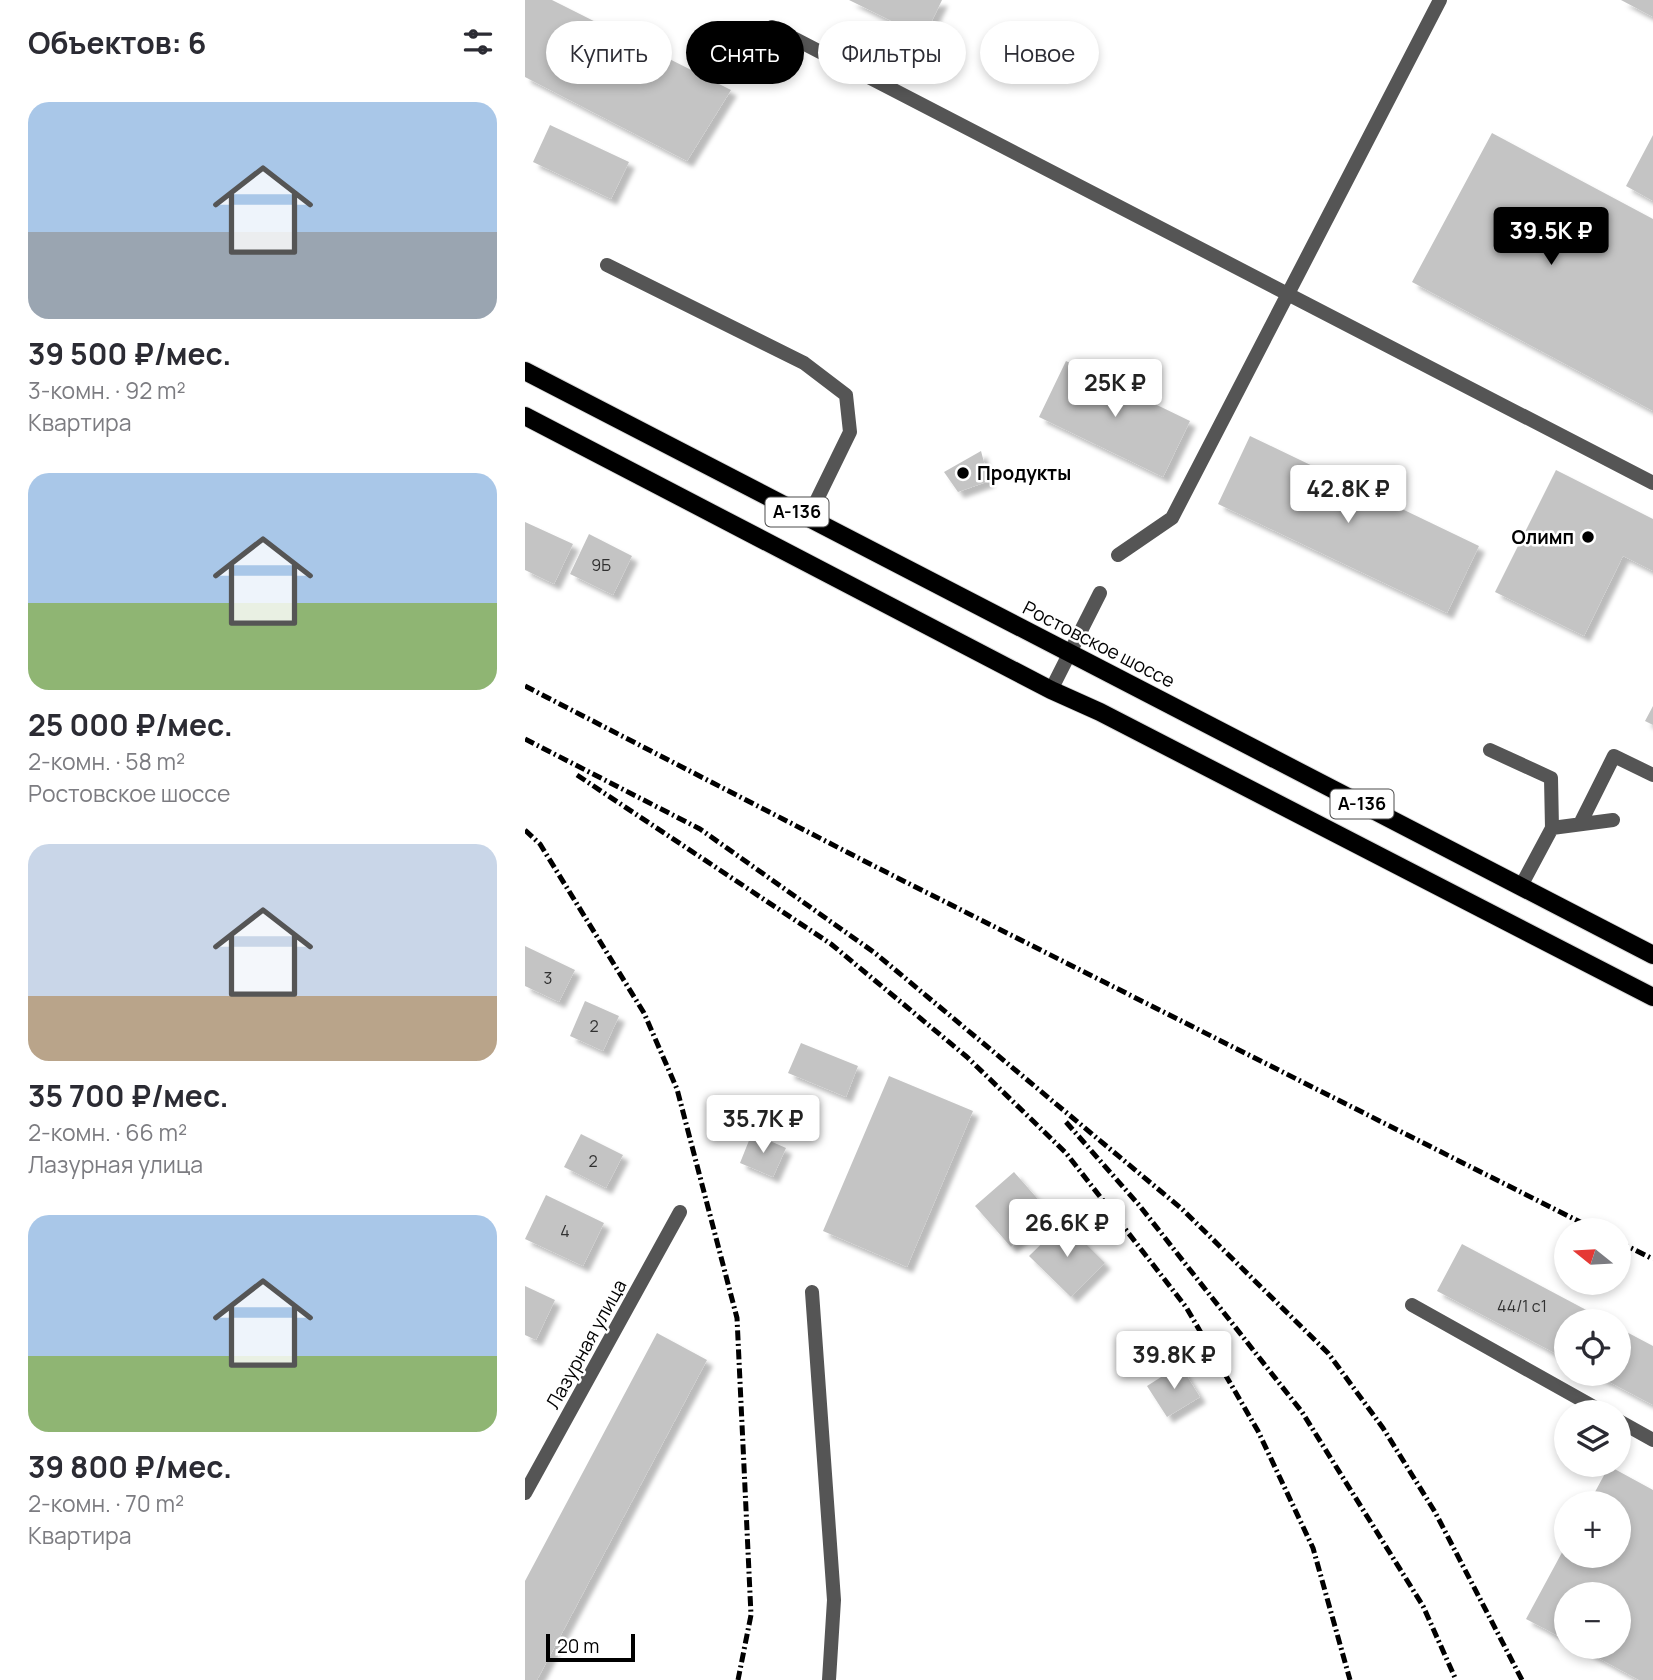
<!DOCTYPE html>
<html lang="ru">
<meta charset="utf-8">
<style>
body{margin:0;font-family:Manrope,sans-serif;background:#f2f2f3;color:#2b2b33;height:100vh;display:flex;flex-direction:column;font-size:26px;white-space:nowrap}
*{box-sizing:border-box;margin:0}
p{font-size:23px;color:#7c7c81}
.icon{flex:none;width:38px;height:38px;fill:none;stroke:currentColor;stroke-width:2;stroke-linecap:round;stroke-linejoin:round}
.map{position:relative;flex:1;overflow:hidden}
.sheet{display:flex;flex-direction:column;background:#fff;width:525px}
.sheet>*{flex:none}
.top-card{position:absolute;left:21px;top:21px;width:665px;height:63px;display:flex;gap:14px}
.needle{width:46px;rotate:288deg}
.tools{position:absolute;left:1029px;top:1218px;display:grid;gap:14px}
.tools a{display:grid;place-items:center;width:77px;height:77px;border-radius:50%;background:#fff;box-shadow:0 4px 10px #0003;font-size:35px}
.scale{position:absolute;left:21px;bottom:18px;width:89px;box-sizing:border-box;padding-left:7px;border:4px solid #000;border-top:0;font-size:19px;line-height:24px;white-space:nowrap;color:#000;-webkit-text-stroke:5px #fff;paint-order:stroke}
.price{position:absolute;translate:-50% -60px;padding:0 16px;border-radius:7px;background:#fff;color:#222;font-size:23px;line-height:46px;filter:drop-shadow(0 2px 4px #0008)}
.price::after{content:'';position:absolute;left:50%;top:42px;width:21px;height:16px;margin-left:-10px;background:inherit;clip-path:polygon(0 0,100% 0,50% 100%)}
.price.current{background:#000;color:#fff}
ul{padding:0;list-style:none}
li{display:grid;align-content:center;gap:14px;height:371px;padding:0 28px}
li span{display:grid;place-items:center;height:217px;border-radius:21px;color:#555}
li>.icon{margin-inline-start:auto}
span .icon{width:126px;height:126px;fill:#fffc;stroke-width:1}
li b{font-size:30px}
h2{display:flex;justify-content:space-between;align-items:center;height:84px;padding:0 28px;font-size:30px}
.tag{padding:0 24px;border-radius:32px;background:#fff;box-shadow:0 4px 10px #0003;font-size:24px;line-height:63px}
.tag.current{background:#000;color:#fff}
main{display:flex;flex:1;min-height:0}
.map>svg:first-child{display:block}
.building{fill:#c4c4c4;filter:url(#shadow)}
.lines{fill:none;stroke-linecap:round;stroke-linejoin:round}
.primary-casing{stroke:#dbdbdb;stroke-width:20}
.service{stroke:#555;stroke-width:14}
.minor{stroke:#555;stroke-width:14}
.primary{stroke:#000;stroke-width:18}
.rail{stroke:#000;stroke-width:5;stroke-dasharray:10 3.5 2 3.5;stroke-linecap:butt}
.poi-dot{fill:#000;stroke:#fff;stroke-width:2.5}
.labels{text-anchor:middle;stroke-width:5;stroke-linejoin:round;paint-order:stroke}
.number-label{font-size:16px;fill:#313131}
.shield{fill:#fff;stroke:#4c4c4c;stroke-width:2}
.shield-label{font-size:18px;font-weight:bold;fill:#000}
.poi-label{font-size:19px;font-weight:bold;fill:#000;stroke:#fff;text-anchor:start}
.street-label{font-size:19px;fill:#000;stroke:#fff}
</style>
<main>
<section class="sheet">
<h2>Объектов: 6<svg class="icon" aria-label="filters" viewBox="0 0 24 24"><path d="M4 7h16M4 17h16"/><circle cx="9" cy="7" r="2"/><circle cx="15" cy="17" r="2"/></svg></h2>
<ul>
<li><span style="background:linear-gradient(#a9c7e8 60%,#9aa5b1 0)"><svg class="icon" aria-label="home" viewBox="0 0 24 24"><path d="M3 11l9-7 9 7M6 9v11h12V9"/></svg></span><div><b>39 500 ₽/мес.</b><p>3-комн. · 92 m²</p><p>Квартира</p></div></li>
<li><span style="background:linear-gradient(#a9c7e8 60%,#8fb573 0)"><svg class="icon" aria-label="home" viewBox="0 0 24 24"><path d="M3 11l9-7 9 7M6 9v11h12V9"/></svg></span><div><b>25 000 ₽/мес.</b><p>2-комн. · 58 m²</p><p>Ростовское шоссе</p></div></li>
<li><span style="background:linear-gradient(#c9d6e8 70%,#b9a48a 0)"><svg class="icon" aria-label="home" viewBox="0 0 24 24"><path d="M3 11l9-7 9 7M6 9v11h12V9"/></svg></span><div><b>35 700 ₽/мес.</b><p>2-комн. · 66 m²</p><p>Лазурная улица</p></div></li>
<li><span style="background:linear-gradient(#a9c7e8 65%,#8fb573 0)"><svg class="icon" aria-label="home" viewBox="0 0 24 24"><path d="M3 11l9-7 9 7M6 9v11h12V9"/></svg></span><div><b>39 800 ₽/мес.</b><p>2-комн. · 70 m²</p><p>Квартира</p></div></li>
</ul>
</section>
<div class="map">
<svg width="1128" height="1680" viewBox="0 0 1128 1680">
<defs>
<filter id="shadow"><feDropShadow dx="6" dy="6" stdDeviation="2" flood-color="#0004"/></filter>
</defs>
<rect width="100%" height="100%" fill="#fff"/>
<!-- building -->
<path class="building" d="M0,0H27L206,90L162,161L0,77Z
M324,0H417L399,37Z
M1096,0H1128V17Z
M25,125L104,162L86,199L8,162Z
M967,133L1128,219V411L887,282Z
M1128,135V201L1101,186Z
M541,361L665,421L638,477L514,417Z
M725,436L954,546L922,613L693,504Z
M456,451L464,481L433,492L419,472Z
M1031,470L1128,519V571L1098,556L1059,636L970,592Z
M0,522L48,544L29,584L0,570Z
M64,534L107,556L88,595L45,574Z
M1128,706V725L1120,721Z
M0,946L50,970L34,1002L0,986Z
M60,1001L94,1016L78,1051L45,1036Z
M276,1043L333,1066L321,1097L263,1073Z
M364,1076L448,1111L382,1267L298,1231Z
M227,1133L261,1148L248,1177L215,1163Z
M56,1134L98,1155L81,1188L39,1167Z
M489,1172L525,1213L486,1247L450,1206Z
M21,1195L79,1223L58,1266L0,1239Z
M539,1222L580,1263L546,1297L504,1256Z
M937,1244L1082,1321H1041V1359L912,1291Z
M0,1286L30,1300L11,1340L0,1335Z
M1094,1328L1128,1346V1405L1069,1374H1094Z
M132,1333L182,1360L12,1680H0V1581Z
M655,1365L675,1397L642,1417L622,1386Z
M1084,1466L1128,1490V1680H1114L1053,1647H1094V1594H1041V1640L1001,1619L1041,1545V1556H1094V1503H1064Z"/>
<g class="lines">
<!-- primary casing -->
<g class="primary-casing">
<path id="primary" d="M0,371L1128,955
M0,416L526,690L575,712L1128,997"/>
</g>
<!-- service -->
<path class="service" d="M247,27L1128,483
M82,265L279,363L321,395L325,432L283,518
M593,555L647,518L915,0
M526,690L575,593
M965,750L1026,778L1027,828
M1055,824L1089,756L1128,775
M996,886L1027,828L1088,820
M287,1292L309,1600L304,1680
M887,1305L1078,1412
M1094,1421L1128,1440"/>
<!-- minor -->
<path class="minor" d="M0,1493L155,1212"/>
<!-- primary -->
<use href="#primary" class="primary"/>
<!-- rail -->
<path class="rail" d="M0,686L349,866L1071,1230
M0,739L175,829L350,953L657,1209L803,1353L858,1428L910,1512L997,1680
M52,775L306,944L442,1057L541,1153L661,1307L733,1431L788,1548L825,1680
M0,830L15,844L119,1013L152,1089L212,1318L226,1615L213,1680
M541,1122L614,1205L777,1412L898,1606L931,1680
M1094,1242L1128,1259"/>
</g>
<!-- markers -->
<g class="poi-dot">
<circle cx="438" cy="473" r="7"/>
<circle cx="1063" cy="537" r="7"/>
</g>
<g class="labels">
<!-- number labels -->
<g class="number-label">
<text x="76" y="571">9Б</text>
<text x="23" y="984">3</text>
<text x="69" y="1032">2</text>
<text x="68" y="1167">2</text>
<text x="40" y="1237">4</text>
<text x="997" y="1312">44/1 с1</text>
</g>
<!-- shield labels -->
<g class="shield">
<rect x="240.5" y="497.5" width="63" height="29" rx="5"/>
<rect x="805.5" y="789.5" width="63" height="29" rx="5"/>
</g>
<g class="shield-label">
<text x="272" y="518">А-136</text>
<text x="837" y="810">А-136</text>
</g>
<!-- poi labels -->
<g class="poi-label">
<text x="452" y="480">Продукты</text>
<text x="1049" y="544" text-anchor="end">Олимп</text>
</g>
<!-- street labels -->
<g class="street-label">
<text transform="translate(574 644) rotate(27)" y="7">Ростовское шоссе</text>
<text transform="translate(61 1344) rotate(-61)" y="7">Лазурная улица</text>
</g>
</g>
</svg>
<div class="tools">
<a><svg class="needle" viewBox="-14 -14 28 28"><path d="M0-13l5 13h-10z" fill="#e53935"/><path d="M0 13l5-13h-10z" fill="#7c7c81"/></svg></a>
<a><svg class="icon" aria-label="locate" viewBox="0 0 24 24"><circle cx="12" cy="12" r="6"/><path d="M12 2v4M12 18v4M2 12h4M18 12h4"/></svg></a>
<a><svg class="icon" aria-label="layers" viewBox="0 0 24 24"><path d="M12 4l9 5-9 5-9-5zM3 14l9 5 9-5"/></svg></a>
<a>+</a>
<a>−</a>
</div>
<div class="scale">20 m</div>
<b class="price current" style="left:1026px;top:267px">39.5K ₽</b>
<b class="price" style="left:590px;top:419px">25K ₽</b>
<b class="price" style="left:823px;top:525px">42.8K ₽</b>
<b class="price" style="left:238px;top:1155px">35.7K ₽</b>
<b class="price" style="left:542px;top:1259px">26.6K ₽</b>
<b class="price" style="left:649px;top:1391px">39.8K ₽</b>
<div class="top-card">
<a class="tag">Купить</a>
<a class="tag current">Снять</a>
<a class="tag">Фильтры</a>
<a class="tag">Новое</a>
</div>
</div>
</main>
